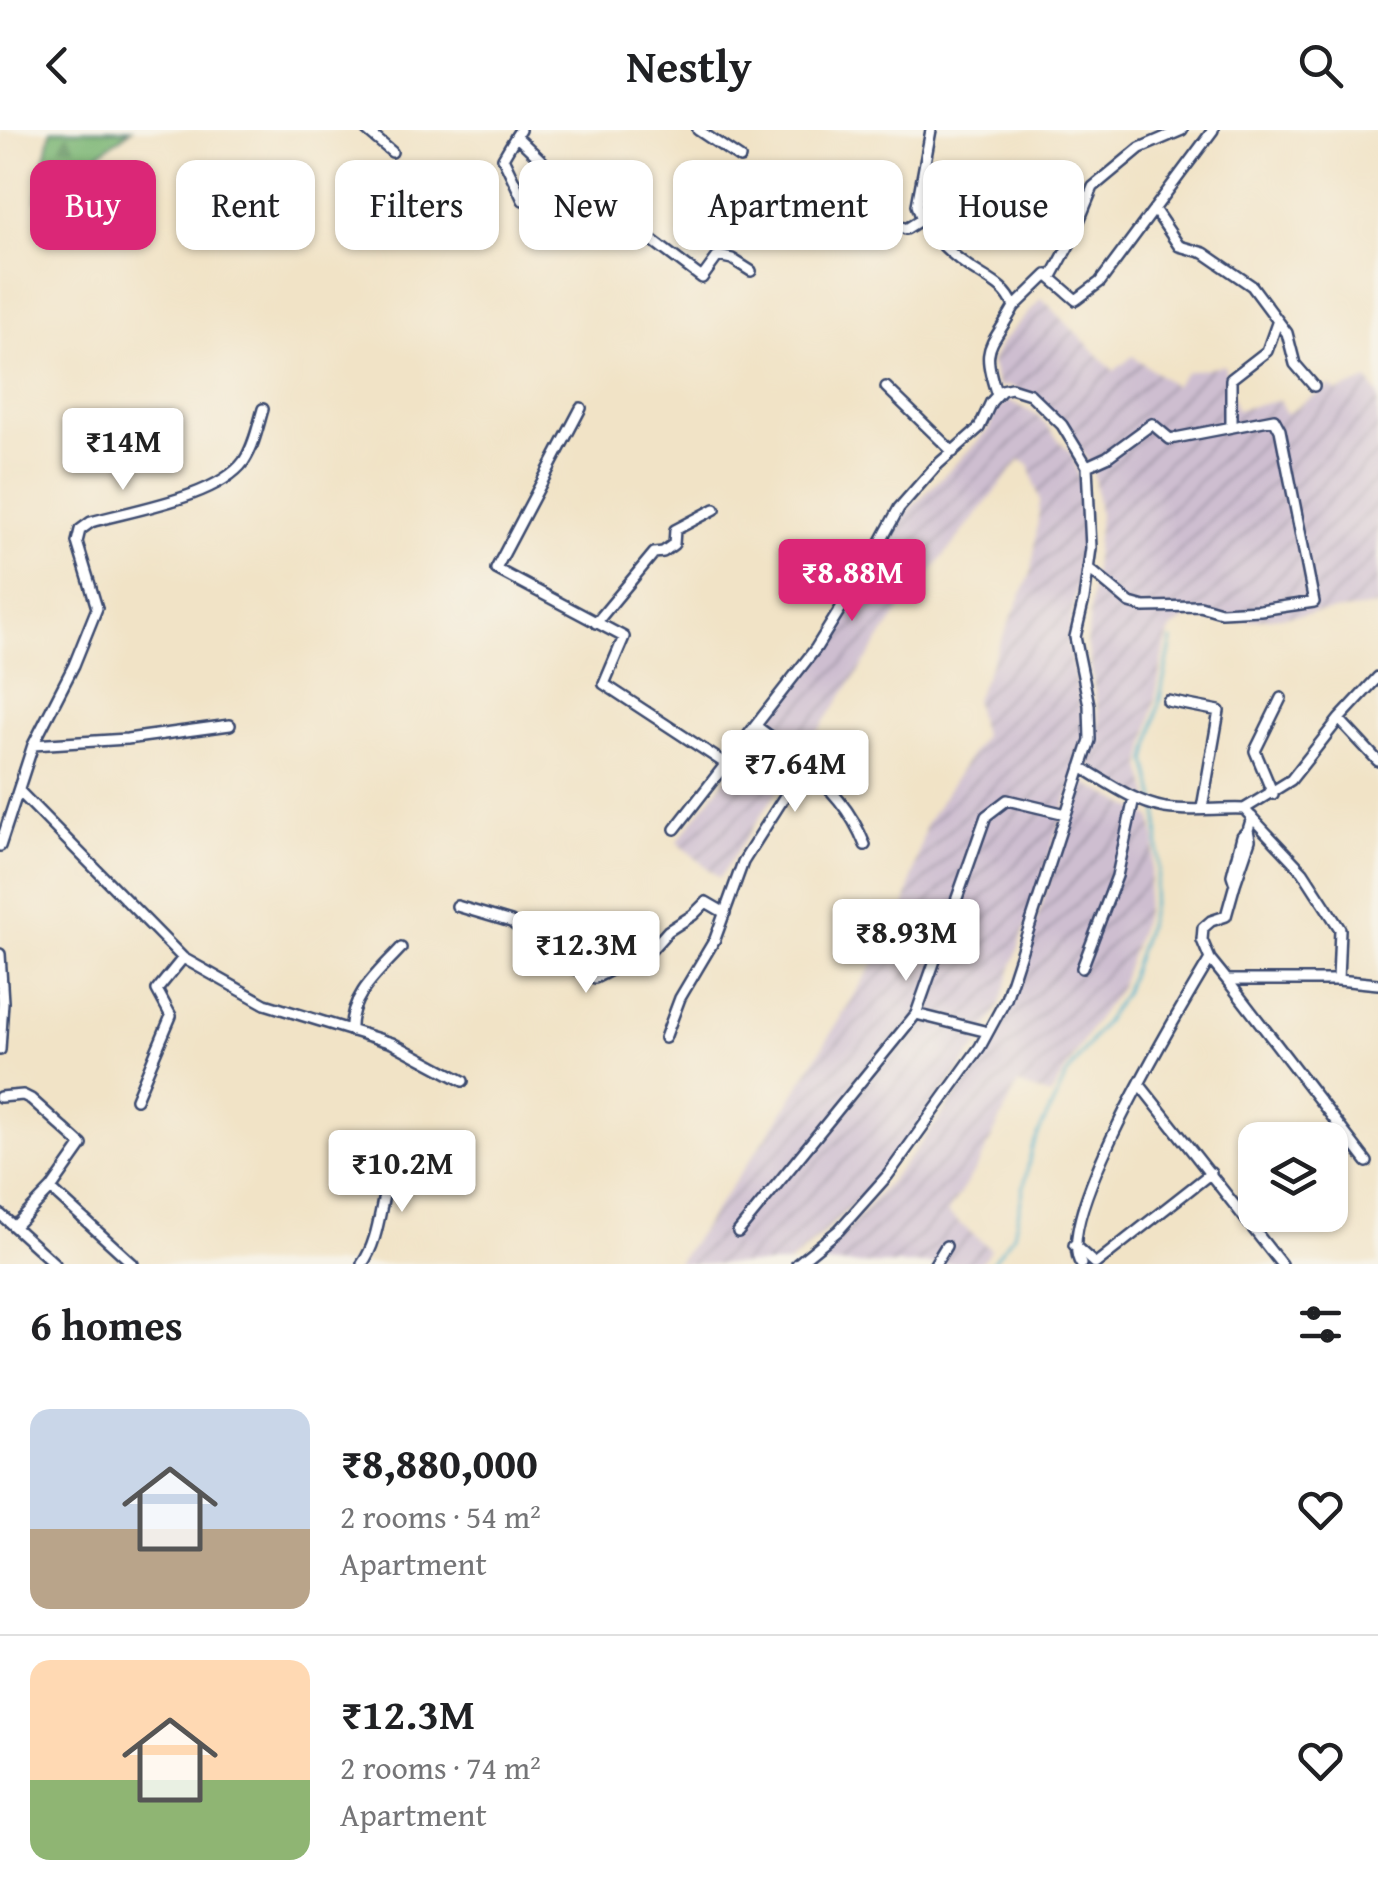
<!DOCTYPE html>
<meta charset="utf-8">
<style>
body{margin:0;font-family:"Gentium Book Plus",serif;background:#f2f2f2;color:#202124;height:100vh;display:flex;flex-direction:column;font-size:38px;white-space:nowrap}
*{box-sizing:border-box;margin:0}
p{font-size:32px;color:#757577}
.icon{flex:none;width:55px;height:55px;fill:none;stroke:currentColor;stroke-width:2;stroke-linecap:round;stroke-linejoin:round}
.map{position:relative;height:1134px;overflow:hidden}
.drawer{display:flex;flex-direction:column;background:#fff;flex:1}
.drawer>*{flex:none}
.banner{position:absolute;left:30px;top:30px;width:1320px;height:90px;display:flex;gap:20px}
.controls{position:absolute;left:1238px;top:992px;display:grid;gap:20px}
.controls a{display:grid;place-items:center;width:110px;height:110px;border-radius:20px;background:#fff;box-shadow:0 2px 8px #0004;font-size:50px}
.price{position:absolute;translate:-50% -85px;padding:0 22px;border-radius:10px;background:#fff;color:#222;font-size:32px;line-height:65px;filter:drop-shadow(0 2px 5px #0008)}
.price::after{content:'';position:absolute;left:50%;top:60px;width:30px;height:22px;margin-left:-15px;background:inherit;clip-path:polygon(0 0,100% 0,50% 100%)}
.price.on{background:#db2777;color:#fff}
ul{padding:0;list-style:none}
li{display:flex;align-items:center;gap:30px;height:250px;padding:0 30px}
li+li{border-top:2px solid #e0e0e0}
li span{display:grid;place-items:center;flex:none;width:280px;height:200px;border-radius:20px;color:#555}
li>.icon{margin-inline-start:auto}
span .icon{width:120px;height:120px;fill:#fffc;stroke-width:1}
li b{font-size:42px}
h2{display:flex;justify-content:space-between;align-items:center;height:120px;padding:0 30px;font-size:42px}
.pill{padding:0 35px;border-radius:20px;background:#fff;box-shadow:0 2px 8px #0004;font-size:35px;line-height:90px}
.pill.on{background:#db2777;color:#fff}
header{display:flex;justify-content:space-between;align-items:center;height:130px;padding:0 30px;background:#fff;font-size:45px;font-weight:800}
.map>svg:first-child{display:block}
.industrial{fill:url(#industrial-furrows)}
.forest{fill:url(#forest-firs);stroke:#4c726a;stroke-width:2.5}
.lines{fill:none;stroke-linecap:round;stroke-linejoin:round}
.stream{stroke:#4db0cc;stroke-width:2.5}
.minor-casing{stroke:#3b4a6e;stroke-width:14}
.minor{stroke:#fff;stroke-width:9}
</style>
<header><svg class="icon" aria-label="back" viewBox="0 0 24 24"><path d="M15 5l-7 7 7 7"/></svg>Nestly<svg class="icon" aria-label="search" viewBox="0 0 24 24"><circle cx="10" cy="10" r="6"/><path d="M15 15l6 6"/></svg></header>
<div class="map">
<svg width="1378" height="1134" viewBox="0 0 1378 1134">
<defs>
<pattern id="industrial-furrows" width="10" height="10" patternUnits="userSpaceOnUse" patternTransform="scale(2.5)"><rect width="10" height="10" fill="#cebed0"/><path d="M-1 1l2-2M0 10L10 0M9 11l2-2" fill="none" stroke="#a69bac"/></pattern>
<pattern id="forest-firs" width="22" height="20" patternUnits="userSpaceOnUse" patternTransform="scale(2.5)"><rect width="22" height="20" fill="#7cb675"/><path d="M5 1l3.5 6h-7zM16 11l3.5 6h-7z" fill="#659463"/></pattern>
</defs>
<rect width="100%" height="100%" fill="#f7f3e8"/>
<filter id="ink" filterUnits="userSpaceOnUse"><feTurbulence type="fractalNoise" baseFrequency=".01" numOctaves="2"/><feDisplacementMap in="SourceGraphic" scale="20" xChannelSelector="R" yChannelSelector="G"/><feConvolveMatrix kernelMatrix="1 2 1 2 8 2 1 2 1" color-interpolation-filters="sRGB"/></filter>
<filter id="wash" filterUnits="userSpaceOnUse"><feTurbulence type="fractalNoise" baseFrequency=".0048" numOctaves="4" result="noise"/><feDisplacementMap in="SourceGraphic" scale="40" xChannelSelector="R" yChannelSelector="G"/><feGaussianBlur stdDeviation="2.25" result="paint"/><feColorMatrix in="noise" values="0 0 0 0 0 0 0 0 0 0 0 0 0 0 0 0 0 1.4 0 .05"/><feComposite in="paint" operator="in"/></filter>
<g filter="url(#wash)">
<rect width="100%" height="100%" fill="#f1e3c6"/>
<!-- industrial -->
<path class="industrial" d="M1042,168L1114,241L1133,226L1174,256L1186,242L1224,235L1236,280L1279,270L1286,284L1329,256L1337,262L1368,250L1378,265V476L1224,493L1188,487L1171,499L1166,513L1142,636L1151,669L1117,654L1087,633L1099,593L1087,513L1099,385L1094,344L1076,310L1036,267L1008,256L998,257L991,232L1001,213Z
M1008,270L1038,286L1073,326L1088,380L1068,514L1084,593L1085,617L1000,874L978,915L880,1048L801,1124L787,1134H677L778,990L902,787L926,694L983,605L974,571L1032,441L1040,371L1029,335L1020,330L894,489L719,748L677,712L825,518L904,385L988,301L996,280Z
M1082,651L1152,688L1156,714L1144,786L1119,859L1096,890L1050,966L1018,954L979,1034L947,1083L991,1119L980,1134H812L851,1096L916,1020L986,925L1010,872Z"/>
<!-- forest -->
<path class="forest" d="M51,0H131L37,69Z"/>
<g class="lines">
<!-- stream -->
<path class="stream" d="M1156,670L1147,631L1172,510
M991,1134L1014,1104L1032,1017L1067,945L1124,864L1147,797L1159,741L1158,678"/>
</g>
</g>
<g filter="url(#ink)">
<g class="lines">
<!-- minor casing -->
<g class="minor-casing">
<path id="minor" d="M366,0L392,22
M520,0L516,6L569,57L632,95L702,148L718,126L732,129L751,141
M698,0L740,28
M931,0L917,75C923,99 948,122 968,136C986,149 1006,155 1014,177C990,220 980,215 997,265
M516,6L503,28L523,70
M1154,79L1179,116L1204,123L1252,156L1287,203L1295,234L1314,256
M854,108L869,109L892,93L906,99L922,89
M1051,148L1069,115L1093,57L1140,18L1182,0
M1014,177L1047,145L1076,170L1100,152L1213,0
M886,257L953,322
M581,278L496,439L624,507L604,554L726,634
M1231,296V249L1267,221L1277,193
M1087,336L1107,327L1152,294L1170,309L1274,289L1280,300L1314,472L1260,480L1221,482L1200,476L1144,477L1130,473L1088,438
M596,493L654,423L663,422L674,414L675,400L715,379
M1168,571L1219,581L1202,678
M1339,589L1378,631
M33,615L127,609L230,595
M802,634C831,658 851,680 865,715
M1081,637C1108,653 1134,672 1165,678C1190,682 1219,678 1244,679L1303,742L1340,799L1338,850L1378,854
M19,661L183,828L265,874L392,913L463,951
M1273,664L1255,621L1281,568
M1244,679L1291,650L1339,589L1378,547
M675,699L816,518L872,428L899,378L936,336L979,298L991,272L1002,260L1011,258L1030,264L1062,295L1087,336L1091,418L1084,469L1075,507L1089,575L1090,610L1006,869L980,917L888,1045L839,1100L797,1134
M0,716L33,615L74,535L97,478L77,412L80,400L91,392C133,380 218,367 244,331C254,316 258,296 263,279
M1235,754L1250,710L1248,700
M457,776L511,792L562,832L595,848L627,832L643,829L668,801L693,785L706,772L725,783
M0,824L3,872L0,920
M1210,829L1227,850
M1082,838L1117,746L1134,668
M1338,850H1227L1367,1032
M916,884L988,902
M351,901C349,866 379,842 401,818
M665,908L680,868L715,809L743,732L800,642L802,634L798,627L756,596
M1140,955L1281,1134
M0,967L23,965L31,969L82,1015L51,1059
M136,969L171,886L157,860L183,828
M0,1084L55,1134
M15,1096L51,1059L133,1134
M738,1102L916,884L986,686L1007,670L1066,684
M1074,1115L1095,1134
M362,1134C383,1105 379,1060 395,1034C401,1025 412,1020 421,1014
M935,1134L946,1116
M1081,1134C1050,1092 1183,875 1210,829L1202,810L1203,798L1211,791L1226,786L1235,754L1232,745L1242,706L1248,700L1252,687
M1095,1134L1211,1043"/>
</g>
<!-- minor -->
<use href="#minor" class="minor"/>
</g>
</g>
</svg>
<div class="controls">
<a><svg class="icon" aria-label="layers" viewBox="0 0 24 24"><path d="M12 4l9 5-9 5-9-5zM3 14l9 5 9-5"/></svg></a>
</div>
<b class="price" style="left:123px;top:363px">₹14M</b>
<b class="price on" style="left:852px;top:494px">₹8.88M</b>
<b class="price" style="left:795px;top:685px">₹7.64M</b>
<b class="price" style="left:906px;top:854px">₹8.93M</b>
<b class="price" style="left:586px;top:866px">₹12.3M</b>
<b class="price" style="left:402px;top:1085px">₹10.2M</b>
<div class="banner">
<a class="pill on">Buy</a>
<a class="pill">Rent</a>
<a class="pill">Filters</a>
<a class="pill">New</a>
<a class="pill">Apartment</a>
<a class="pill">House</a>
</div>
</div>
<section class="drawer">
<h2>6 homes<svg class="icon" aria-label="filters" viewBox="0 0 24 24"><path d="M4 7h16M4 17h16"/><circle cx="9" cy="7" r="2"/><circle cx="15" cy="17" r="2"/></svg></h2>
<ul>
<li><span style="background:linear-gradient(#c9d6e8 60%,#b9a48a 0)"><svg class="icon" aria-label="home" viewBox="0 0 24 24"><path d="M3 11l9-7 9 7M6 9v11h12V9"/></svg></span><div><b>₹8,880,000</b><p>2 rooms · 54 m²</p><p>Apartment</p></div><svg class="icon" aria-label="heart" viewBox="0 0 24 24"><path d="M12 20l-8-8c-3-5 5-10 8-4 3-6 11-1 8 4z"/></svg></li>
<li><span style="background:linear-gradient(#ffd9b3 60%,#8fb573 0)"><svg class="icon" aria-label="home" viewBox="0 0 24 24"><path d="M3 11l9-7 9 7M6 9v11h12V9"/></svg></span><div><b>₹12.3M</b><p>2 rooms · 74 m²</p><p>Apartment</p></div><svg class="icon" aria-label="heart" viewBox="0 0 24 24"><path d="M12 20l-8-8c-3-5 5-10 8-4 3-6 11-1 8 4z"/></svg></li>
</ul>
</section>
